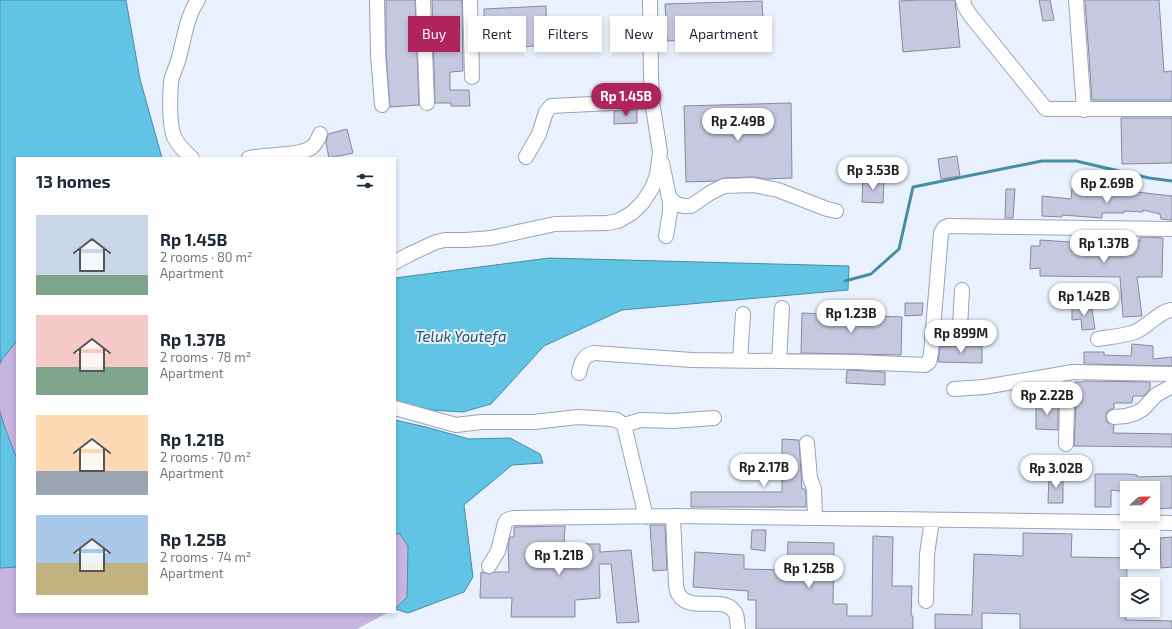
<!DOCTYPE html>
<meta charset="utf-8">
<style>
body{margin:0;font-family:"Exo 2",sans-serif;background:#f6f6f7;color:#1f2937;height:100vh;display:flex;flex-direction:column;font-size:15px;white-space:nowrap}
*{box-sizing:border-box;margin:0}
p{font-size:13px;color:#747a83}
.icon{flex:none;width:22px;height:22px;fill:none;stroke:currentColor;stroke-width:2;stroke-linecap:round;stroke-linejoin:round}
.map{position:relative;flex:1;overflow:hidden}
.details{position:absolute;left:16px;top:157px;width:380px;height:456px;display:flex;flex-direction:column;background:#fff;border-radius:0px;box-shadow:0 2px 6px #0003}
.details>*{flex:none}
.banner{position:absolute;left:408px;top:16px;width:380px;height:36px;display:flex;gap:8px}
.needle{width:26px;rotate:68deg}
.tools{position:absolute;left:1120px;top:481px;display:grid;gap:8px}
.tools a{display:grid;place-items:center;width:40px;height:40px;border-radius:0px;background:#fff;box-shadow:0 2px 6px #0003;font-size:20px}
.price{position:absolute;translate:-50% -34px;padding:0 9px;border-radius:14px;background:#fff;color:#222;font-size:13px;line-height:26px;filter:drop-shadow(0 1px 2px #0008)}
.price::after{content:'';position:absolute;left:50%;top:24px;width:12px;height:9px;margin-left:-6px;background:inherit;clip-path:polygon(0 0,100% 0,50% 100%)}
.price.current{background:#b0245e;color:#fff}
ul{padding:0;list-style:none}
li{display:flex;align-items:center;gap:12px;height:100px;padding:0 20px}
li span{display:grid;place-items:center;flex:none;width:112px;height:80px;border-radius:0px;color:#555}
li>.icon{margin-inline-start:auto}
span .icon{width:48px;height:48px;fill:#fffc;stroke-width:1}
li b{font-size:17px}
h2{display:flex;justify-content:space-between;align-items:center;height:48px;padding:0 20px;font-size:17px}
.pill{padding:0 14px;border-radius:0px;background:#fff;box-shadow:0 2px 6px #0003;font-size:14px;line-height:36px}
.pill.current{background:#b0245e;color:#fff}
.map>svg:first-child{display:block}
.green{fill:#c5b5e0}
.water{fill:#61c4e4;stroke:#468da5}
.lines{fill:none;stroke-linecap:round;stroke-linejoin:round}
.stream{stroke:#468da5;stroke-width:3}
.building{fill:#c6c8df;stroke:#87899e}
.minor-casing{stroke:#99a4b8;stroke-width:16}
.minor{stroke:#fff;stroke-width:14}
.labels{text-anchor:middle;stroke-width:4;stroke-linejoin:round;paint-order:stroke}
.water-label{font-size:15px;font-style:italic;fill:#2a5563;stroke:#e9f1fe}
</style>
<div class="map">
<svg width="1172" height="629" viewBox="0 0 1172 629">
<rect width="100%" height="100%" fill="#e9f1fe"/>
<!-- green -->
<path class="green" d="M17,341V459L4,428L0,412V364L2,359Z
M395,533L400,534L408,546L407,597L395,609Z
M17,567V612H389L357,629H0V568Z"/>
<!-- water -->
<path class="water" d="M0,0H126L140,79L162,158H17V341L2,359L0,364Z
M549,258L849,266L848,290L622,310L544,346L491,404L463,412L431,410L395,401V278Z
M0,412L5,428L17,459V567L0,568Z
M395,420L426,427L469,439L510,438L540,454L543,463L512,465L464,505L473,577L464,592L408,613L395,609L407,597L408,546L400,534L395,533Z"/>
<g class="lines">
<!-- stream -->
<path class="stream" d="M845,281L871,274L899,249L913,187L1042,161H1076L1149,178L1172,181"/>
</g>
<!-- building -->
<path class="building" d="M386,0H415L419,105L390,107L386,54Z
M432,0H462L463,71L450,72V90H469L470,106H451V103H435Z
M918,0H955L960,47L903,52L899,1Z
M1039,0H1050L1054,20L1043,21Z
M1085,0H1159L1164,72L1172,71V100H1092Z
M762,1L764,37L667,41L665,4Z
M546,6L547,45L521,47V42L480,44L479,28H484V9Z
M791,103L792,178L766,179L753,177L724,178L716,181L686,182L684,106Z
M637,110V123L614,124V111Z
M1121,118H1172V163L1122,164Z
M347,129L353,153L329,158L326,143L328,134Z
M957,156L960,176L941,179L938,159Z
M863,179L884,180L883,203L862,202Z
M1072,188L1083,189V191L1127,195L1128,191L1172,196V220L1161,219L1160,214L1143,210V212L1124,211V213H1102V218L1062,215V217L1042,216V196L1071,199Z
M1006,189H1015L1013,218H1005Z
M1140,237L1163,238L1162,277H1137L1142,316L1123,317L1120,277L1040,276V268L1030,269L1031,246H1040V240L1084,243V240L1140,241Z
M905,303H923L922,315L905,316Z
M1081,305L1082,310L1092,309L1095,329L1082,330L1081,319L1072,320V306Z
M802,313L902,317L901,355L801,353Z
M1132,344L1153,346V359L1172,357V366L1084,364V352H1104V355L1131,356Z
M953,346H982V363L938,362L940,347Z
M847,370L885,372V385L846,383Z
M1084,381L1150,382V389L1144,396H1133L1132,403H1114V408L1109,410L1106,414V418L1107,422L1114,425L1113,433L1172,434V447L1074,446L1076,402L1070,389H1075V382H1083Z
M1036,403L1058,404V430L1036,429Z
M782,439L799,440L802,489H805L806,491V507H691V492H782Z
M1049,474L1063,475V503H1048Z
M1095,474H1125L1137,475V477L1172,476V508L1153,509V488H1127V492L1111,490V507H1095Z
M650,525H665L667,570L653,571Z
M565,526L564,544H600V552L631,550L639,622L617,623L611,564H599L600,598L575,600V617H511L512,598H480L481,572L489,574L494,572H509L508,546L510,537H514V527Z
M752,530H766L765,551L751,549Z
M1023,533L1072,534L1071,557L1127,558L1126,620L1172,621V629H1020V614L982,613V629H935V614L972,615L974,554L1023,556Z
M873,536L893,537L892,586H912L911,616H913V629H756V600H748V591L693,587L695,552L744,555V569L787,570L788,542L834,543L833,604H847V616H872Z
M1172,537V567L1161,568L1160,538Z"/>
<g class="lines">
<!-- minor casing -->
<g class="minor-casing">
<path id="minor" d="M377,0L378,54L382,105
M423,0L427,103
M470,0L472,77
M963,0L965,7L970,15L1046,109H1172
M1076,0L1084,110
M526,157L539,134L546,112L551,106L652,101
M192,158C185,152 178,145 174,137C169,123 170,96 171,82C172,74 176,68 178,61C184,41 186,17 198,0
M249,158C266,154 298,157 312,147C316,144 318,139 320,134
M662,163L670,202V212L666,236
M669,197L676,204L684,206H691L710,193L724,186L753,185L778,190L827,209L836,211
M395,262L410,254L436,242L445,240H466L491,238L555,224L607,223L618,221L632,213L643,202L652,188L657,175L660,152L652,101L651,77L650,0
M932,339C945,338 956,342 960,327L962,290
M1098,339C1110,337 1123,336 1135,332C1147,327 1161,310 1172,310
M740,361L743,314
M779,361L782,308
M579,373C581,363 583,355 594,353L692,360L856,362L925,365L929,362L931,353L941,233L944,228L948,226L1172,229
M1051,376L1064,395L1067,402L1066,444
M954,389L984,387L1073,372L1172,374
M395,408L456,425L481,422H534L578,417L611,419L617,420L624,425L646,517
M1114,417L1126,416L1136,413L1143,409L1156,395L1172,386
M624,425L641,420L673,421L714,418
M807,443L810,478L814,489L815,518
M673,516L676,586C677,589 677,593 679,595C691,613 722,595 734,611C738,615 737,623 738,629
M489,566L498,551L505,523L507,520L513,518L673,516L1172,523
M926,601L927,554L932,520"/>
</g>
<!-- minor -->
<use href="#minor" class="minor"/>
</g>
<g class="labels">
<!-- water labels -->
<g class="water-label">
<text x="461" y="342">Teluk Youtefa</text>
</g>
</g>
</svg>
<div class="tools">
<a><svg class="needle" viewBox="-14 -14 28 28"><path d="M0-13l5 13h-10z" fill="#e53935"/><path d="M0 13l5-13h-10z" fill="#747a83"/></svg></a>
<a><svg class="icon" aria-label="locate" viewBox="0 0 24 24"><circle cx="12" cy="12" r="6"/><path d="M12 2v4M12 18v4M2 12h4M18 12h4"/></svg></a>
<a><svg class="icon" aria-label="layers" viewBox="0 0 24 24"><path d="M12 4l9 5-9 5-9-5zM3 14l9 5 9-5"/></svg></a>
</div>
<b class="price current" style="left:626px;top:117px">Rp 1.45B</b>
<b class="price" style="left:738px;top:142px">Rp 2.49B</b>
<b class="price" style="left:873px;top:191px">Rp 3.53B</b>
<b class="price" style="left:1107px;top:204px">Rp 2.69B</b>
<b class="price" style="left:1104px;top:264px">Rp 1.37B</b>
<b class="price" style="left:1084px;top:317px">Rp 1.42B</b>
<b class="price" style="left:851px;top:334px">Rp 1.23B</b>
<b class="price" style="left:961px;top:354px">Rp 899M</b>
<b class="price" style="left:1047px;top:416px">Rp 2.22B</b>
<b class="price" style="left:764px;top:488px">Rp 2.17B</b>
<b class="price" style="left:1056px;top:489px">Rp 3.02B</b>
<b class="price" style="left:559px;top:576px">Rp 1.21B</b>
<b class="price" style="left:809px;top:589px">Rp 1.25B</b>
<div class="banner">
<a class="pill current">Buy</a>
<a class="pill">Rent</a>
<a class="pill">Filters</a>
<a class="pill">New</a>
<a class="pill">Apartment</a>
</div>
<section class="details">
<h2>13 homes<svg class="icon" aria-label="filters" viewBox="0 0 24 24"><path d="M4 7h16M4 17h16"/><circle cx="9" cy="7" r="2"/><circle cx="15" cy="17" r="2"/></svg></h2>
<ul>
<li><span style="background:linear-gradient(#c9d6e8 75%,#7fa58c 0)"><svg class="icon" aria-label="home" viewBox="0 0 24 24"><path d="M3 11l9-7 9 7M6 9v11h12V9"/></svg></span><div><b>Rp 1.45B</b><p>2 rooms · 80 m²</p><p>Apartment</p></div></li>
<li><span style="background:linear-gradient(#f6c9c9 65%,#7fa58c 0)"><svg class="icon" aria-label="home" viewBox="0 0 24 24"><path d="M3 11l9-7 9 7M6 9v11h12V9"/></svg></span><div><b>Rp 1.37B</b><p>2 rooms · 78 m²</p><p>Apartment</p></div></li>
<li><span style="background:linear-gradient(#ffd9b3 70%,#9aa5b1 0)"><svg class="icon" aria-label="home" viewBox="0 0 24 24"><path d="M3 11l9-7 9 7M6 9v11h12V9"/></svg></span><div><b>Rp 1.21B</b><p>2 rooms · 70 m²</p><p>Apartment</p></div></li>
<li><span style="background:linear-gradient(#a9c7e8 60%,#c2b280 0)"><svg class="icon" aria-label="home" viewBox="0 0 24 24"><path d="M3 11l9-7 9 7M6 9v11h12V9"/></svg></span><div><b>Rp 1.25B</b><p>2 rooms · 74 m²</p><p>Apartment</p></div></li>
</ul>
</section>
</div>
